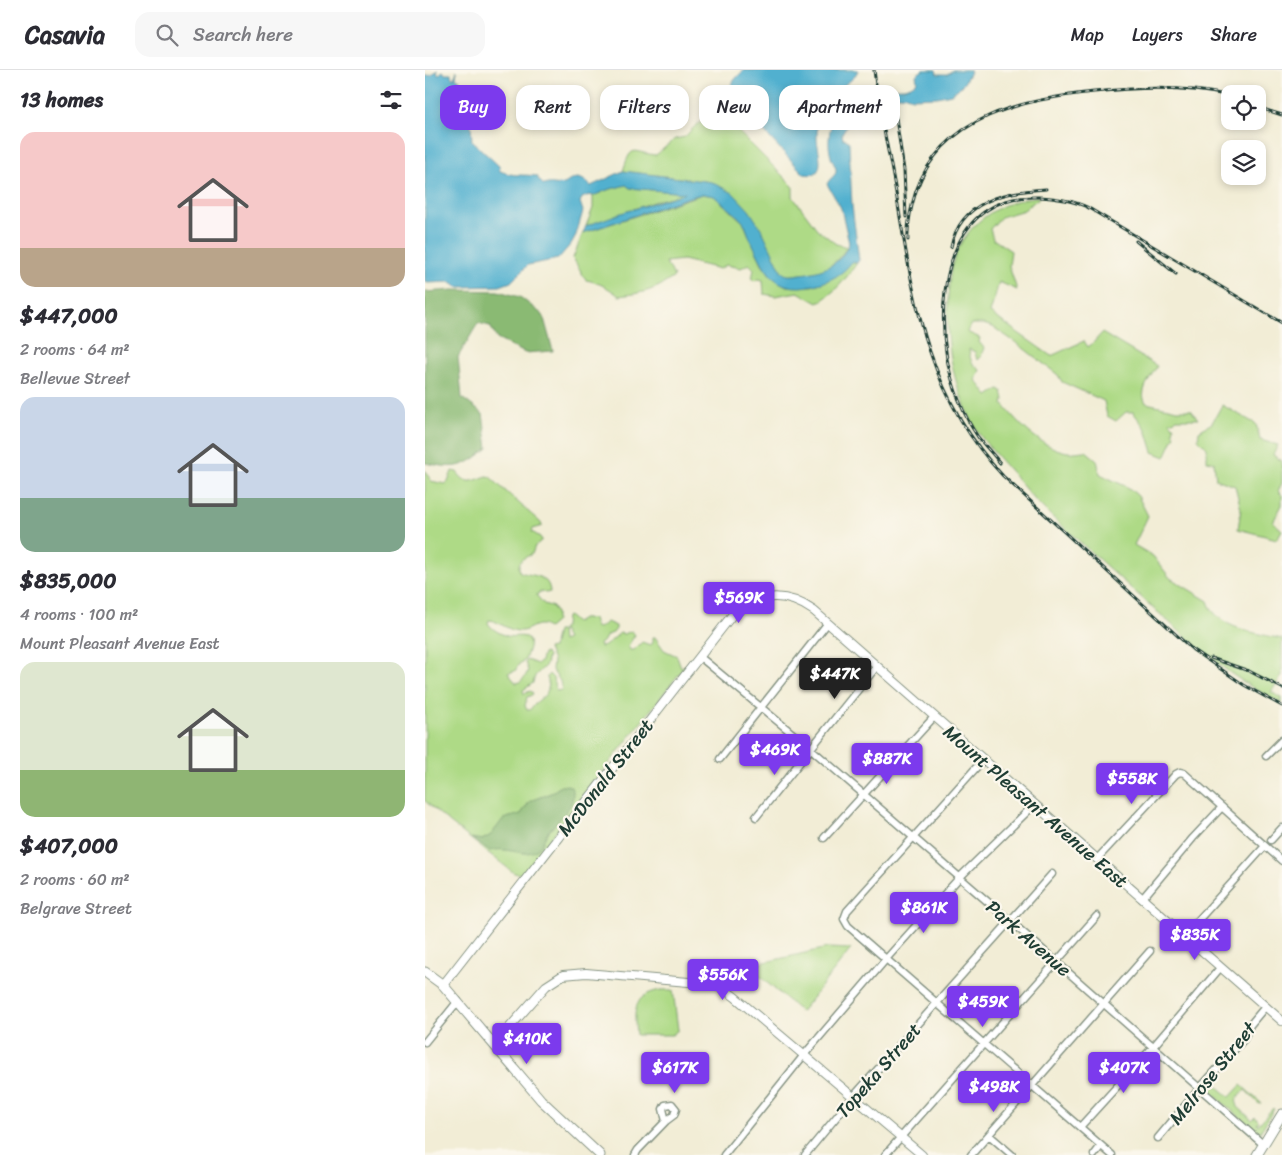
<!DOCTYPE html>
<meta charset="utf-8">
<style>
body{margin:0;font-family:Sriracha,sans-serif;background:#f7f7f7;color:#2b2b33;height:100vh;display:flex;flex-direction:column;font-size:19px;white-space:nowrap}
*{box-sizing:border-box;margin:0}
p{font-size:16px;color:#7c7c81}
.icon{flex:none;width:28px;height:28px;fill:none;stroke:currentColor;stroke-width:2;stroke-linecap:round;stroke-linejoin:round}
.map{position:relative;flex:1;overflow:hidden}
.drawer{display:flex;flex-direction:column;background:#fff;width:425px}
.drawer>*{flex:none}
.top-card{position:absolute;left:15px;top:15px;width:475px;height:45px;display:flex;gap:10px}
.buttons{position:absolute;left:796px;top:15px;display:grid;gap:10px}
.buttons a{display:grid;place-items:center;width:45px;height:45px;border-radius:10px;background:#fff;box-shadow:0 2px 8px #0003;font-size:25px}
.price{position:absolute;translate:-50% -42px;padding:0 11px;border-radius:5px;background:#7c3aed;color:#fff;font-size:16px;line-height:32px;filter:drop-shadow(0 1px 2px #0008)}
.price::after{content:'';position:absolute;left:50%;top:30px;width:15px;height:11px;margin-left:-8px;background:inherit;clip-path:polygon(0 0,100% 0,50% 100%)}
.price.on{background:#222;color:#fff}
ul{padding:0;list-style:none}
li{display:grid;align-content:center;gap:10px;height:265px;padding:0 20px}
li span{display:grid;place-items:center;height:155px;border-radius:15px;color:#555}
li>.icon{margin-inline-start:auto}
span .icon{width:90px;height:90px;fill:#fffc;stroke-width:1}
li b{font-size:21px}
h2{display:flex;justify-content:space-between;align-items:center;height:60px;padding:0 20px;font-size:21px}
.pill{padding:0 18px;border-radius:15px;background:#fff;box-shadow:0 2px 8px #0003;font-size:18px;line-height:45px}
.pill.on{background:#7c3aed;color:#fff}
header{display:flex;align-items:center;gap:30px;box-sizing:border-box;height:70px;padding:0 25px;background:#fff;border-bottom:1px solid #e1e1e2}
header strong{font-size:24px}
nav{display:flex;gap:28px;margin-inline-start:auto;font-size:18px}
.search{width:350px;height:45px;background:#f7f7f7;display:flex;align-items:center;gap:12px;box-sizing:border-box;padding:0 18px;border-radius:15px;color:#7c7c81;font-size:19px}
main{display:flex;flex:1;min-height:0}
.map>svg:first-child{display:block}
.green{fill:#aeda86;stroke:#668c5d;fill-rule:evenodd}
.forest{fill:#8aba73;stroke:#547c54}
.water{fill:#51b0cf;stroke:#387682}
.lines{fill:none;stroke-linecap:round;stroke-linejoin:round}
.minor-casing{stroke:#889585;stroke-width:9}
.tertiary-casing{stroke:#889585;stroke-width:10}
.secondary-casing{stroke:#889585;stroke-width:11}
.minor{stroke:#fff;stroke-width:6}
.tertiary{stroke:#fff;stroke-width:8}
.secondary{stroke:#fff;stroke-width:9}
.rail-casing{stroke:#1f3d34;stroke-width:3}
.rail{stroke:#fbf7ec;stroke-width:1;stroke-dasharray:4;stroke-linecap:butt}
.labels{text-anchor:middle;stroke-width:4.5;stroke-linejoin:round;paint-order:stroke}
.street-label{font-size:19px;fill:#1f3d34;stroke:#fbf7ec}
</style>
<header>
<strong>Casavia</strong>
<div class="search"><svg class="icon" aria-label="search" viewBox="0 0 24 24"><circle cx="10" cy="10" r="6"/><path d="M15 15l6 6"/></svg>Search here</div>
<nav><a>Map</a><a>Layers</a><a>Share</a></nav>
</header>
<main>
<section class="drawer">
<h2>13 homes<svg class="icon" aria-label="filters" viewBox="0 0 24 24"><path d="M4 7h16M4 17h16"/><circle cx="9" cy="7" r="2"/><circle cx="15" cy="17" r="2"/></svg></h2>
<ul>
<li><span style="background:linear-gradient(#f6c9c9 75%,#b9a48a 0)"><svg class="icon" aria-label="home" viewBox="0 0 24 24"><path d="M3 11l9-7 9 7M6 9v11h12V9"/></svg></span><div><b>$447,000</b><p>2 rooms · 64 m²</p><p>Bellevue Street</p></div></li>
<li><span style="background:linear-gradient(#c9d6e8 65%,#7fa58c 0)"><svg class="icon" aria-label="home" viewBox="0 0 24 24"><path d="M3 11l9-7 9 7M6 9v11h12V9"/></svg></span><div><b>$835,000</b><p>4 rooms · 100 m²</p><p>Mount Pleasant Avenue East</p></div></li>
<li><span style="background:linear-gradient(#dfe7d0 70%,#8fb573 0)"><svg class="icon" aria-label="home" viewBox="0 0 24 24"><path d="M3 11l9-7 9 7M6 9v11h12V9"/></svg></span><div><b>$407,000</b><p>2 rooms · 60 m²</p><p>Belgrave Street</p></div></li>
</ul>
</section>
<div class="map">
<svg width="857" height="1085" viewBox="0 0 857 1085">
<rect width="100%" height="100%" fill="#fbf7ec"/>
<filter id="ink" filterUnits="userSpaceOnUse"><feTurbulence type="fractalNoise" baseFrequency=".02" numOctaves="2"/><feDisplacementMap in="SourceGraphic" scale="10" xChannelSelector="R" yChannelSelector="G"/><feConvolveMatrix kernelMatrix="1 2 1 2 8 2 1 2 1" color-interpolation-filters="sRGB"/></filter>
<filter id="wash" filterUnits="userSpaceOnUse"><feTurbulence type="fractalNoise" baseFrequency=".0096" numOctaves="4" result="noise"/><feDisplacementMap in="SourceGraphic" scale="20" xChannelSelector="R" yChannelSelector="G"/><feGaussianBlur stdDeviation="1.12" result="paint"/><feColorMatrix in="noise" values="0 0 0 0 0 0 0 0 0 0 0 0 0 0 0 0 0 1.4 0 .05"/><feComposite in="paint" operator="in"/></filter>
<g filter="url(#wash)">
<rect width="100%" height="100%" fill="#f2edd6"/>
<!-- green -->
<path class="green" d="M286,49L308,56L368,116V127L392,159L411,174L422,177C409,196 401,201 379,204C373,204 366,206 359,205L345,180L337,160L287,112L198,101C207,72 208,83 231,85L250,69L260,67C268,58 273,51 286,49Z
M201,115L205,118L262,123L234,130L161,156L168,138V126L182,120Z
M278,124L289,126L318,152L337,194L346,206L361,216H387L402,211L422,197L427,191L432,193C421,209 410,222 393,233L373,222L350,226L339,224L338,210L334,209L329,211L327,209L329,199L324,194L316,198L301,195L295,199L258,190L240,192L246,200L249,207C230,221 217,223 194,226C184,218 173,212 161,210L148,188L158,163Z
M609,127H615L599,140L576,147L565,159L568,169L586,181L584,196L592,220L574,212L565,243L626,286L659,271L663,277L668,273L677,263L732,296C726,307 713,322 721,333L752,340H766L773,349H752L745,352L749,357L748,362L750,365L740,387L728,382L721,359L708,342H701L691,351L682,346L679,331L637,312L633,305L593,274L568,257L558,254H546L542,262L555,268L554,272L559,278L556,286L552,290L550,282L544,279C545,289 546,294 555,300L551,310L563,326L574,319L577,321L579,330L578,334C593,354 616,377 642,382C647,383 655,381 661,381L672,390L675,404L704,418L713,426L723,446L709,475L728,486L745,508L783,531C791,559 832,563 857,569V606L846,622L857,628V634C848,629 839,624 830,619C796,599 765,571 735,544C708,520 681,496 654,471C639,457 623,444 610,430C599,418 590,406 580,395C568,381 554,367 546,350C523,302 519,258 525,206C531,161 567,133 609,127Z
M797,335L831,354L835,370L853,375L848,385L857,391V413L853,421L857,425V435L848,452L857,460L852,469L813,459L816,439L810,416L791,409L789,392L782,391V378L773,369L774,361L787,353Z
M0,400L6,411L20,414L23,412L27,401L32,402C42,416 47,411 62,406L65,407L116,453L117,456L108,459L107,462L115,467L117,470L110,476L107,484C99,488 91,491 95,502C106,506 124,504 125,522L121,523L116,522L112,524V526L119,534L128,537L131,543V551L123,558C121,557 118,555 116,555C108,554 103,562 93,561C82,560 74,551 64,550L63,553C66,559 76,564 82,566C89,568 102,563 104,571C106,575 101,586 100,590L94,594L90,601L83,603L91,613C96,613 102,605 103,600L100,593L102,590L112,594L116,591L118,584L120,583L123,586L121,595L110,606L108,613L98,620L99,624L105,621L108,623L107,625L102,627L100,636L102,640H105C113,626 128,628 122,607L124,604L128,608L131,621L137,620L135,611L127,600L128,591L123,579L128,578L132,561H136L137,571L142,569L137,560L140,556L141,547L143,546L151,553L159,548L168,549L170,557L174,558L182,552L191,556V559L188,563L182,565L178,572L175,573L174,574L175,577L180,576L195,563L199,564L207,561L210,565L203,576L205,580H209L217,572L225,575L228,573V567H230L239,580L252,586L256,597L261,595L99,802L96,804L89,803L24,752L0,731ZM136,716L146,734L122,764L113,779L101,783L88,780L71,779L65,780L49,769L57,770L67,765L72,757L82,748L96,744L105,731L126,723Z
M402,878L426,879L376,942L323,896Z
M236,920H248L253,960L247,965H211C209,941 207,925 236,920Z
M786,1011L805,1027L816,1015L836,1033L834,1034L820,1020L811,1030L813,1037L827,1050L830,1047L834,1051L832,1053L833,1055L848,1038L849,1039L834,1064L783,1020L782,1016Z"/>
<!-- forest -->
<path class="forest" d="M28,220L73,221L95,227L118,245L128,281L100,283L72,269L65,256L53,253L33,287L37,328L58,344L63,378C38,399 31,399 0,393V222Z
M143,715L148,719C148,725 148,729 146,734C140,746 128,754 121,765C118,771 115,780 107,782C97,786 79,776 65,781L46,768L57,770L66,765L78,749L96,744L105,731L126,723L136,716Z"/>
<!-- water -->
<path class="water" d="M12,0L13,5L18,1L20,4H26L27,8H29L32,1L31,8L35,10L32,14V23L40,33L46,56L47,71L74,96L75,101C90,107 97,104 112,106L114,110L119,115C127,112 132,116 139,114C142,113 143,111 146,110C155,105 160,111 166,116L198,101L287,112L308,123L324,140L337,160L357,202C362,207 369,205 376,204C398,201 415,196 424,173L416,138L402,114C404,109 410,106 411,102C412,97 407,92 406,87C401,69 405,49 418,35C424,28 434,26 442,22L443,25L440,29L444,28V31L437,33L424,42L421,57L417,63L418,70L419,68L424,72L427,136L434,190L432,193L427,192C417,205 405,211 389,215C347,225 339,197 324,166C322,161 321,156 318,152C310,142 298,134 289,126L278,124L265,127L158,163L161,156L193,144L260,123L205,118L201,115L182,120L168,126L164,125L157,128L155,132L158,141L151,165L146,174L133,189L103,195L86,212L75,216L33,217L26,212L2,213L0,211V6L7,5Z
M319,0H433C429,11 419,14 411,21C402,30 396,41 393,54C392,59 392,64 392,70C393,81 403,109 379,104L309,30C301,16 309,10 319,0Z
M498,0H511L512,4H522L528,0H546L539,13L533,19L526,24L512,27L487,28L478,25L465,28L464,24L469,22L464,21L463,18C473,18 485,20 492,11L491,5Z"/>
</g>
<g filter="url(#ink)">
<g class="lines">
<!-- minor casing -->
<g class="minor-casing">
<path id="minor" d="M275,587L385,678L585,851L839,1075
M841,686L857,670
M295,689L402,554
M558,690L422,841L419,849L423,856L687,1085
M331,747L452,596
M399,768L509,647
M846,770L857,758
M672,789L751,704L755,702L759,703L857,791
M717,829L768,768L797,737
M759,866L840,776
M0,972L33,931
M655,1057L728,977L795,898
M564,1065L587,1085
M733,1068L775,1018L819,969L825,955L840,937
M210,1085L213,1080L241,1051L249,1045L251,1039L247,1034L240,1035L238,1039L241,1051
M299,1085L379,985L462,888L534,808L609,735
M380,1085L428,1027L627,804
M460,1085L672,846
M546,1085L725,881
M669,1085L676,1076"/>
</g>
<!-- tertiary casing -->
<g class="tertiary-casing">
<path id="tertiary" d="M18,915L308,544C335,523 361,521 389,541L857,951
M69,975L121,916L138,905L161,903L286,914L299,919L310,927L497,1085"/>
</g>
<!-- secondary casing -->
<g class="secondary-casing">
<path id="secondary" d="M0,902L18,915L116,1030L175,1085
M832,1085L857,1044"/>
</g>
<!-- minor -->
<use href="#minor" class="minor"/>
<!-- tertiary -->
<use href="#tertiary" class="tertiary"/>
<!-- secondary -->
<use href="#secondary" class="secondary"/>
<!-- rail casing -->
<g class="rail-casing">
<path id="rail" d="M449,0C454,41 464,82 471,123C489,230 501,324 578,406L768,580L819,615L857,636
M832,37L857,45
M470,42L479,100L481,147
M483,170C482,154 486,137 491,121C518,45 598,30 669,22C713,17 761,15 805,26
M711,171L751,204
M526,177C535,131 581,121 621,119
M575,393C568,384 560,376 553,367C538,345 527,315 522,289C510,221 525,123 614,127C631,128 647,130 662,137L857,253
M786,588L824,601L857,618"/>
</g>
<!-- rail -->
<use href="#rail" class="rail"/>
</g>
</g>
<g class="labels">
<!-- street labels -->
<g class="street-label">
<text transform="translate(180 707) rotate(-52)" y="7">McDonald Street</text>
<text transform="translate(611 736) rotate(41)" y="7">Mount Pleasant Avenue East</text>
<text transform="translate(604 868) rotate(41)" y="7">Park Avenue</text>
<text transform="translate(453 1000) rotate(-49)" y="7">Topeka Street</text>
<text transform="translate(787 1003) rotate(-51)" y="7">Melrose Street</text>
</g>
</g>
</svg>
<div class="buttons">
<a><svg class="icon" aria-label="locate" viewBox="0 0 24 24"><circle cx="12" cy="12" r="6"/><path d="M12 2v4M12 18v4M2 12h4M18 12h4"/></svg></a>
<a><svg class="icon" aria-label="layers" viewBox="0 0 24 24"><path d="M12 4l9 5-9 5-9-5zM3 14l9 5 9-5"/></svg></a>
</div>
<b class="price" style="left:314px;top:554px">$569K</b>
<b class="price on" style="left:410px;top:630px">$447K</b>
<b class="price" style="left:350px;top:706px">$469K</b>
<b class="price" style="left:462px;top:715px">$887K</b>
<b class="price" style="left:707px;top:735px">$558K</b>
<b class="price" style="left:499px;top:864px">$861K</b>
<b class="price" style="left:770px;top:891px">$835K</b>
<b class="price" style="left:298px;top:931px">$556K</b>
<b class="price" style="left:558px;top:958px">$459K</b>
<b class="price" style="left:102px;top:995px">$410K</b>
<b class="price" style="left:250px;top:1024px">$617K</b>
<b class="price" style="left:699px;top:1024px">$407K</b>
<b class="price" style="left:569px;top:1043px">$498K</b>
<div class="top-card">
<a class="pill on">Buy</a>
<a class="pill">Rent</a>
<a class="pill">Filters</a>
<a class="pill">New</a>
<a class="pill">Apartment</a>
</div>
</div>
</main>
